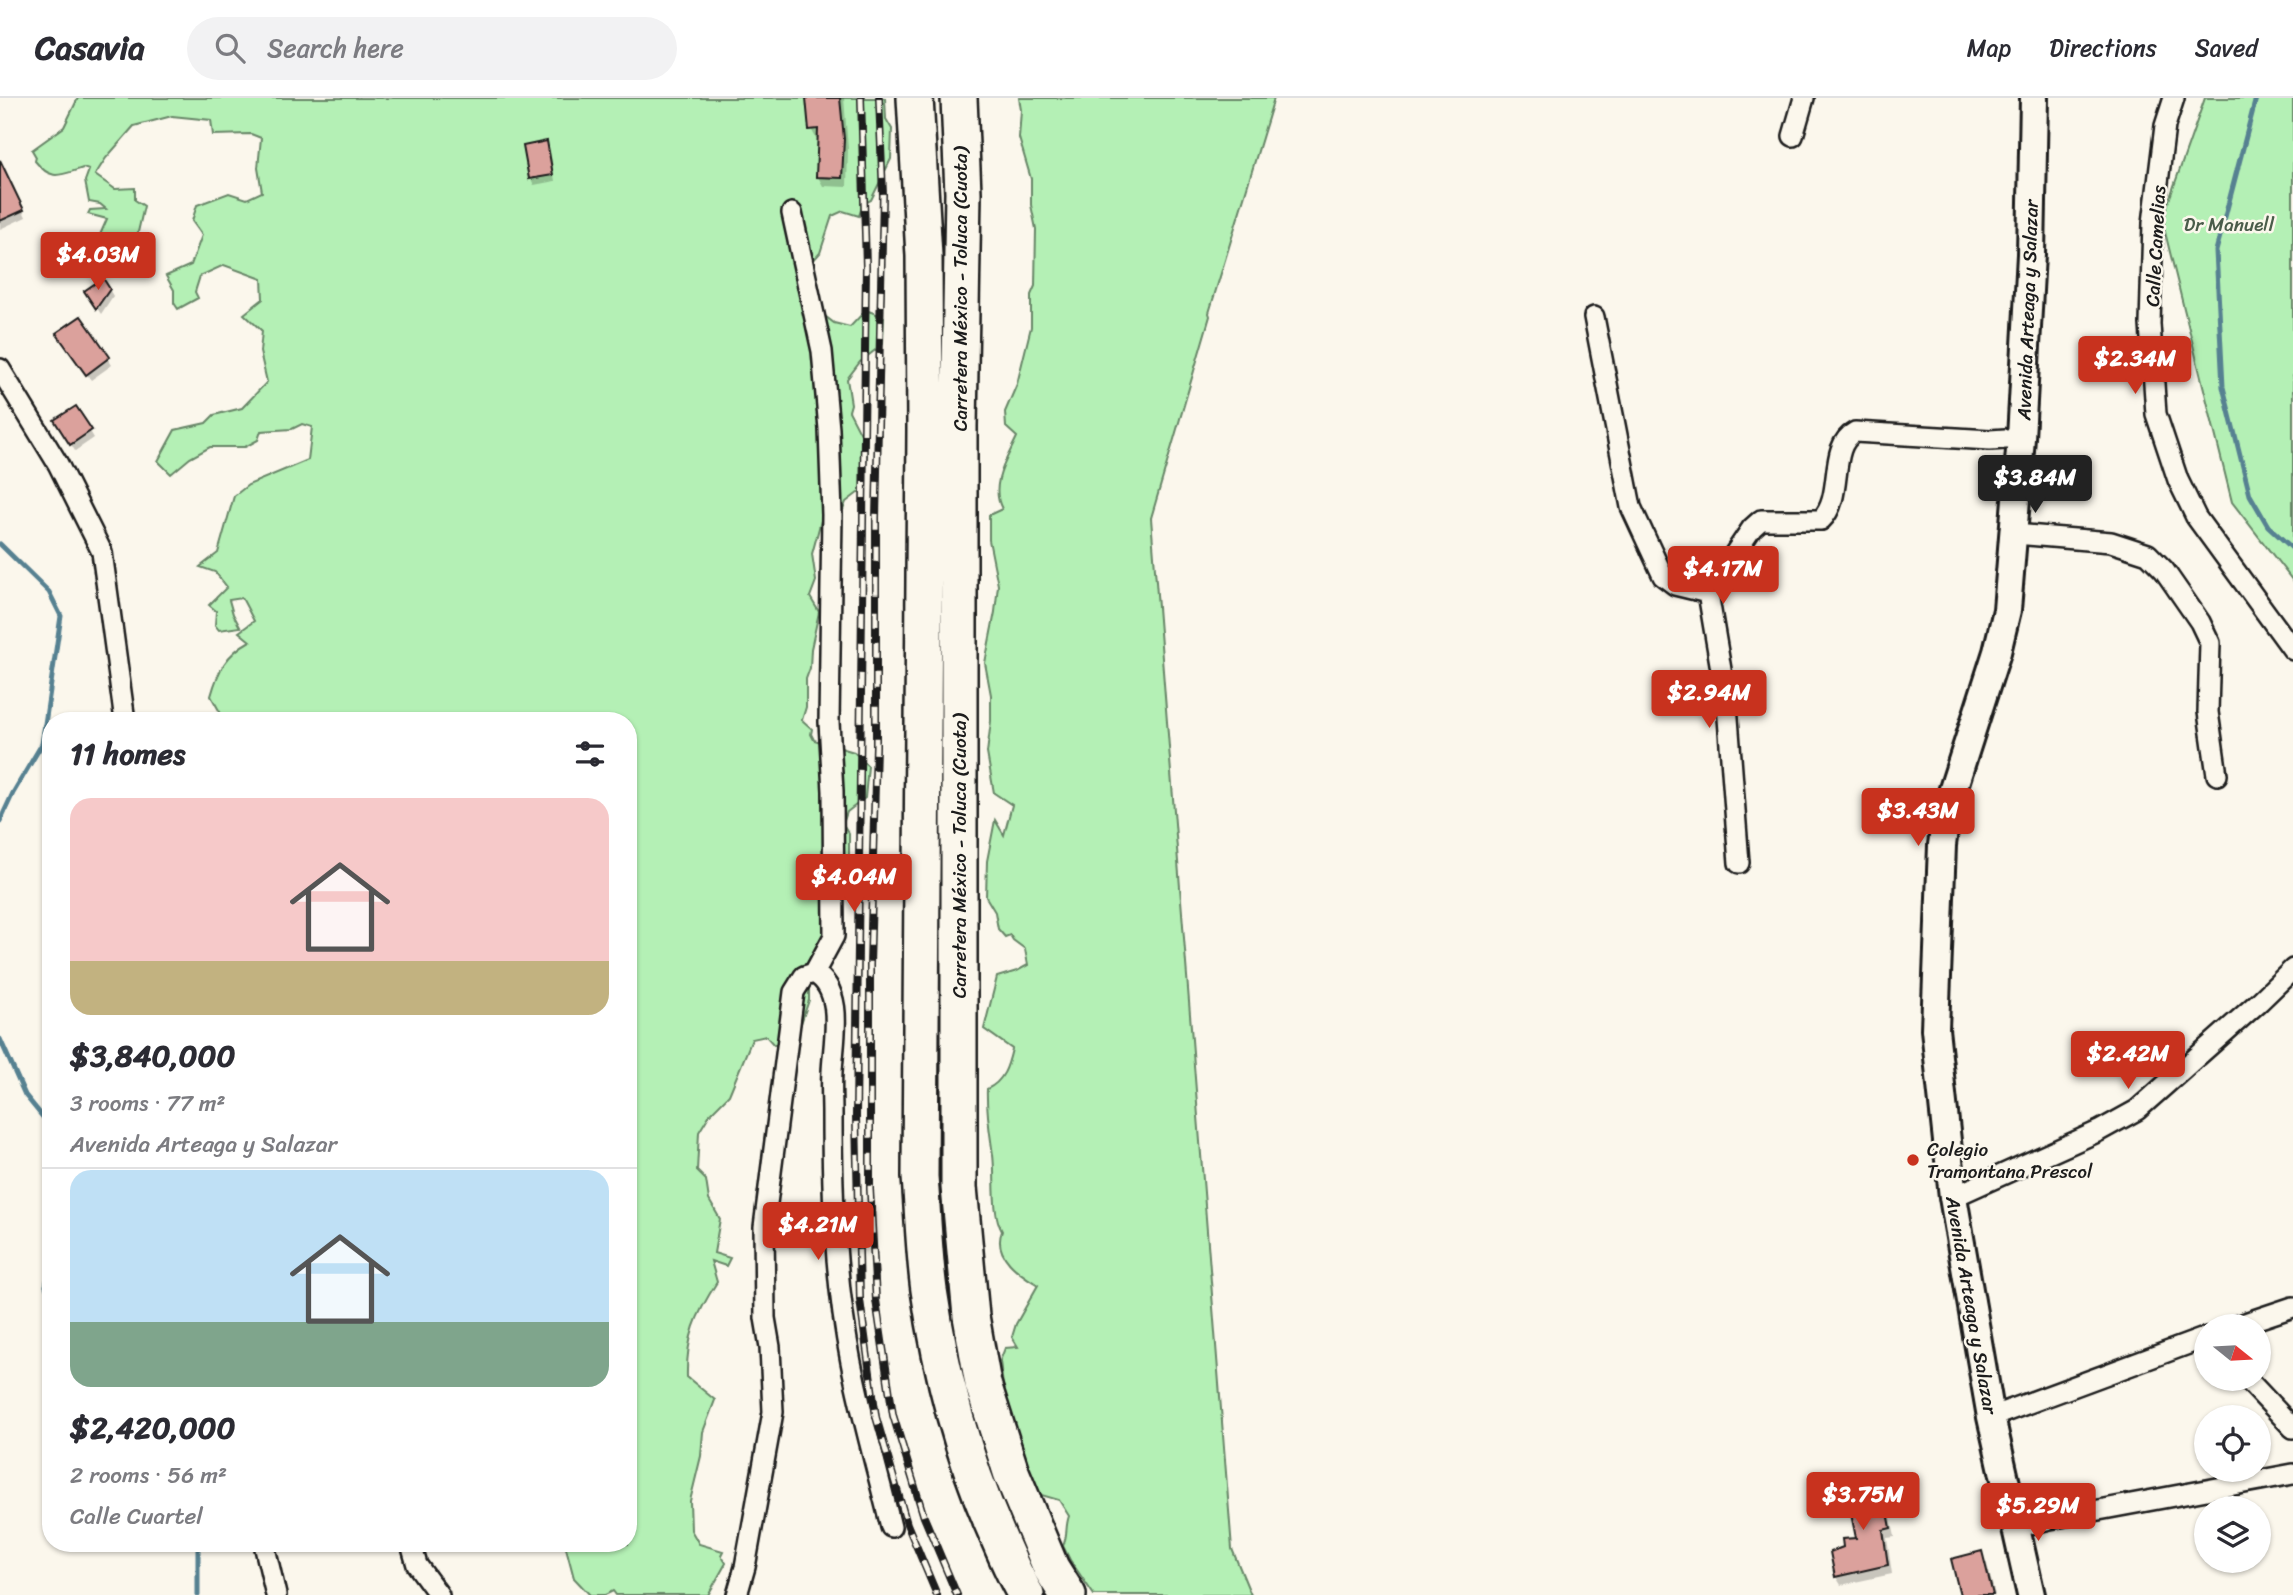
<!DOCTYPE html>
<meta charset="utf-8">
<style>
body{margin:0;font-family:Sriracha,sans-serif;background:#f2f2f3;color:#2b2b33;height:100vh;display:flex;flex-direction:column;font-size:26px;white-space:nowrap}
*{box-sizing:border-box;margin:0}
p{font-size:23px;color:#7c7c81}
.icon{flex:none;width:38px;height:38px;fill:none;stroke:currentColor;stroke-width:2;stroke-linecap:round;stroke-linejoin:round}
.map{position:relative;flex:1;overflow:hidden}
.drawer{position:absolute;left:42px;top:614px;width:595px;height:840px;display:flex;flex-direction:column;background:#fff;border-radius:28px;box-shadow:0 2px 5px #0004}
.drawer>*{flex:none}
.needle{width:46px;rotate:108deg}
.tools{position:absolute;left:2194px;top:1216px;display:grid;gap:14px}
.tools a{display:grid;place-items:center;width:77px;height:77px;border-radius:50%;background:#fff;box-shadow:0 2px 5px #0004;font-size:35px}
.price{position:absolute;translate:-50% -60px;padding:0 16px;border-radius:7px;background:#c8321e;color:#fff;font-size:23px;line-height:46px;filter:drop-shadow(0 2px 4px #0008)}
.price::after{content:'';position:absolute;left:50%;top:42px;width:21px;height:16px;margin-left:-10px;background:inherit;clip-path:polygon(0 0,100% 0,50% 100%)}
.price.selected{background:#222;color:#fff}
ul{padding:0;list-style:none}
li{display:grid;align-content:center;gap:14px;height:371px;padding:0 28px}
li+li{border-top:2px solid #e1e1e2}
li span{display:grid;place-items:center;height:217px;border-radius:21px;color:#555}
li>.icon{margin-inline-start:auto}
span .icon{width:126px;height:126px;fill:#fffc;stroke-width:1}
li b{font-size:30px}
h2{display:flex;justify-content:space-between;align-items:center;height:84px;padding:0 28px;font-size:30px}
header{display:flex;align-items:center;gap:42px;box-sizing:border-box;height:98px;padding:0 35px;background:#fff;border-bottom:2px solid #e1e1e2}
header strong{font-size:33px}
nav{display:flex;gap:38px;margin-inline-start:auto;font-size:24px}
.search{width:490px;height:63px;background:#f2f2f3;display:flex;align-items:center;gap:18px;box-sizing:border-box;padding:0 24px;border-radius:38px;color:#7c7c81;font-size:26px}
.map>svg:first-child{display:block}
.green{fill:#b4f0b5;stroke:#688668;stroke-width:2}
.shadow{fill:#0003}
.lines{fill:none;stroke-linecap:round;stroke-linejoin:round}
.stream{stroke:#578191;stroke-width:5}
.building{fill:#dba19c;stroke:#1c1c1c;stroke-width:2}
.street-casing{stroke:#1c1c1c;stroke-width:24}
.secondary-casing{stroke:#1c1c1c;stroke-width:32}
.highway-casing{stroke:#1c1c1c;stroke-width:40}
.street{stroke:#fbf7ec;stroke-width:19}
.secondary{stroke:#fbf7ec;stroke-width:26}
.highway{stroke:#fbf7ec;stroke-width:35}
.rail-casing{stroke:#1c1c1c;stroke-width:8}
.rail{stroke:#fbf7ec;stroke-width:5;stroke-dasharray:16;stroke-linecap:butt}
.poi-dot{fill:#c8321e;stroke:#fbf7ec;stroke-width:2.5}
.labels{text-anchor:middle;stroke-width:5;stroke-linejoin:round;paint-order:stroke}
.park-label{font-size:19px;fill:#4a5c4a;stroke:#fbf7ec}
.street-label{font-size:19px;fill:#1c1c1c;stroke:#fbf7ec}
.poi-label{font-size:19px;fill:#1c1c1c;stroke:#fbf7ec;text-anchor:start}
</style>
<header>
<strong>Casavia</strong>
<div class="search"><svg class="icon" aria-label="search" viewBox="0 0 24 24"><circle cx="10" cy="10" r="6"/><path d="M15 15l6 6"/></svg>Search here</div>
<nav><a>Map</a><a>Directions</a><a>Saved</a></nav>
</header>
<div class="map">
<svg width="2293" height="1497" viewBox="0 0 2293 1497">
<rect width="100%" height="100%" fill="#fbf7ec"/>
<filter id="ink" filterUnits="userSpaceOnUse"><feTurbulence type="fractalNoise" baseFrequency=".0143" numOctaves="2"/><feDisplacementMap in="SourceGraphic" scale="14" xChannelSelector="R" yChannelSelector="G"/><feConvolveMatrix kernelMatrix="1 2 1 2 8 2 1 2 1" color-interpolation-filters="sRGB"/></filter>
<g filter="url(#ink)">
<!-- green -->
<path class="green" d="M78,0H885L886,21L892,31L891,61L871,102L863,106L859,118L843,113L832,118L820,155L801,176L818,189L821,215L834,225L850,229L866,212L884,219L883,246L860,264L847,281L851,306L849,313L862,338L867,356L863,391L846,404L842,415H823L812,456L816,483L810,499L819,514L811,551L810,570L806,581V609L802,622L812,631L811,636L814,642L854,654L868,668L865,700L847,714L843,726L849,736V768L828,813L823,842L809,874V902L797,937L774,947L766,938L752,941L729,997L710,1016L699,1034L697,1073L706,1082L709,1102L720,1121L714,1155L730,1160L726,1168L711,1163L717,1184C696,1217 686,1239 687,1279L715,1302L703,1334L701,1358L690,1403L691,1432L699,1446L723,1453L721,1457L726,1465L708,1497H616L613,1493L605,1497H590L574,1480L565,1446H628V623H225L211,598C218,573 226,556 250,543L239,534L254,523L242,500L229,502L233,516L240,529L219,532L215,527L216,513L209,507L227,489L215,474L200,469L218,455L234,398L248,387L308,362L312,329L302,326L292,331L261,333L258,342L245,349H210L190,360L171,376L158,363L175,332L206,325L214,317L242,310L267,284L260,254L262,233L244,216L263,201L262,181L224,167L200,178L195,194L198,200L178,211L174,205V192L166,178L191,167L202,137L192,123L197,107L229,95L247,101L262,94L258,70L261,40L251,36L213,37L211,22L172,18L134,28L106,60L95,77L115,91L135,90V102L144,108L133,156C115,163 109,167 89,162L107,121L88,116L90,112L106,111L100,106L89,104L85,83L89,72L83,70C60,77 52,84 35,63L36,59L32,52L64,29Z
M1019,0H1274L1209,215L1210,218L1151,420L1232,1451L1251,1497H1094L1070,1462L1063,1448C1068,1437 1065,1429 1069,1418L1059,1402L1031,1394L1008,1328L1000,1263L1005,1250L1018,1249L1012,1239L1016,1226L1038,1187C1020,1176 992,1158 1002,1133C991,1114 996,1080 993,1057C990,1035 986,1014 987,991C1004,983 1008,968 1012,951L984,931L997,879L1017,873L1028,867L1025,851L1013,842L1010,837L1005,839L998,831L995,814L986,799L987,763L995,722L1004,737L1012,707L994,695L987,655L991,623V597L985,565L995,514L998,487L989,442V417L1002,411C989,387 1007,361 1017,339L1006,329L1005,314L1017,286L1031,229V197L1035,188L1036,131L1031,107V81L1019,40L1021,12Z
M2205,0H2293V483L2232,404L2162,122Z"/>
<!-- shadow -->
<path class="shadow" d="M808,0H844L848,51L847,89L823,88L818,79L819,40H816L811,31Z
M546,45L550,52L555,83L534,87L531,81Z
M0,90L13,91L26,119L0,131Z
M109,191L113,198L101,216L90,200Z
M80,220L112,267L91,282L62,242Z
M76,310L94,340L75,353L57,323Z
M1864,1376L1869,1385L1873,1408L1885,1406L1890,1414L1895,1439L1887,1440L1892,1476L1841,1487L1836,1479L1832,1455L1858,1441Z
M1981,1455L1987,1466L1995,1497H1962Z"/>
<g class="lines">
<!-- stream -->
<path class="stream" d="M2256,0L2216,153L2223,289L2250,397L2268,428L2293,451
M0,446L49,494L61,518L42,646L13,695L0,723
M0,941L25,997L51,1029
M51,1164L46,1188L51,1201
M198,1446V1497"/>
</g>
<!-- building -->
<path class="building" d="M806,0H840L844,41L842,80L816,79L818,31L809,32Z
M547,43L553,77L529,81L523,48Z
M0,62L24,112L0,123Z
M103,180L110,191L96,211L84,193Z
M81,218L110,259L86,277L56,235Z
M76,308L92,332L70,347L54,322Z
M1865,1374L1871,1407L1886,1404L1891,1430L1883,1432L1888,1467L1835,1479L1830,1454L1843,1449L1842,1441L1856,1440L1850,1411H1853L1847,1377Z
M1982,1453L1993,1497H1960L1951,1461Z"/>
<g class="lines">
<!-- street casing -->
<g class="street-casing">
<path id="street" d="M2174,0L2165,28L2153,125L2150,226L2156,316L2178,382L2196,419L2293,552
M1793,38L1804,0
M1594,219L1631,409L1663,478L1675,487L1708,495L1752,430L1761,422H1821C1845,399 1827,349 1855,334L1990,342L2021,340
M0,271L58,366L102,454L125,623
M2015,436L2111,444L2148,456L2164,472L2200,524L2210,545L2208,614L2217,677
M1708,495L1727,607L1739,765
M814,875C846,893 833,944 832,974C831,988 832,1002 832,1016C832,1098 835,1184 851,1264C862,1320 878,1375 891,1429
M1953,1099L2099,1033L2137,1012L2260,903L2293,871
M2236,1228L2293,1209
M2247,1281L2293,1330
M1991,1319L2207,1239
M2015,1430L2050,1421L2293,1376
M264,1446L276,1497
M411,1446L417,1467L439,1497
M737,1497L745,1469L773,1314L770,1249L765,1220L764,1129L794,894L804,878L814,875L834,838L833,693L829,624L832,417L829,331L822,253L792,115"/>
</g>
<!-- secondary casing -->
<g class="secondary-casing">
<path id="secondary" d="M2031,1497L1991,1319L1953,1099L1935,931L1942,747L1947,710L1997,554L2007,512L2021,340L2031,156L2034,0"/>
</g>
<!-- highway casing -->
<g class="highway-casing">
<path id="highway" d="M915,0L924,158L925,331L920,1079C923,1117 924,1155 929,1192C941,1275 962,1357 996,1434C1005,1455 1014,1477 1026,1497
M959,0L963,95L959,328V1089L971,1218L983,1286L1011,1374L1051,1470L1068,1497"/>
</g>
<!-- street -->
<use href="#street" class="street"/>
<!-- secondary -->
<use href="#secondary" class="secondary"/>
<!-- highway -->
<use href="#highway" class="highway"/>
<!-- rail casing -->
<g class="rail-casing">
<path id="rail" d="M861,0L866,168L856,1018L860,1202L876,1319L907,1426L937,1497
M879,0L883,97L876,420V648L870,867V1091L876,1202L893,1317L924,1419L957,1497"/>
</g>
<!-- rail -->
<use href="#rail" class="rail"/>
</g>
</g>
<!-- markers -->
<circle class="poi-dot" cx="1913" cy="1062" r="7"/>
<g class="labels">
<!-- park labels -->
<g class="park-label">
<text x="2229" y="133">Dr Manuell</text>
</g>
<!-- street labels -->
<g class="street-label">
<text transform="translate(2155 148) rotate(-87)" y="7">Calle Camelias</text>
<text transform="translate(960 191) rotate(-90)" y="7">Carretera México - Toluca (Cuota)</text>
<text transform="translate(2027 212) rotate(-88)" y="7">Avenida Arteaga y Salazar</text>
<text transform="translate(959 758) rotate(-90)" y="7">Carretera México - Toluca (Cuota)</text>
<text transform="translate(1972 1207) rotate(80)" y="7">Avenida Arteaga y Salazar</text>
</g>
<!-- poi labels -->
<g class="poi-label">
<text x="1927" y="1058">Colegio<tspan x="1927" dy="22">Tramontana Prescol</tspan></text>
</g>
</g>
</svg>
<div class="tools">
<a><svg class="needle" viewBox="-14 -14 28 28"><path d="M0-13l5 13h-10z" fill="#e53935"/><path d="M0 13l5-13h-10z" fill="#7c7c81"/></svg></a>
<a><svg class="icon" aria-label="locate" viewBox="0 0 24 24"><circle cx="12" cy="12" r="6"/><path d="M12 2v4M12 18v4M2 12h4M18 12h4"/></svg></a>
<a><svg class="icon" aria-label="layers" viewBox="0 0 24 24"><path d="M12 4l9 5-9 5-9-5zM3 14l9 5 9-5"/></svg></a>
</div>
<b class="price" style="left:98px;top:194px">$4.03M</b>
<b class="price" style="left:2135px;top:298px">$2.34M</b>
<b class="price selected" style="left:2035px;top:417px">$3.84M</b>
<b class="price" style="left:1723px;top:508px">$4.17M</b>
<b class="price" style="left:1709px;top:632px">$2.94M</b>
<b class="price" style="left:1918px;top:750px">$3.43M</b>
<b class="price" style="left:854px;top:816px">$4.04M</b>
<b class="price" style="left:2128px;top:993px">$2.42M</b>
<b class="price" style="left:818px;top:1164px">$4.21M</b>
<b class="price" style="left:1863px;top:1434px">$3.75M</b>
<b class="price" style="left:2038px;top:1445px">$5.29M</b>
<section class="drawer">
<h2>11 homes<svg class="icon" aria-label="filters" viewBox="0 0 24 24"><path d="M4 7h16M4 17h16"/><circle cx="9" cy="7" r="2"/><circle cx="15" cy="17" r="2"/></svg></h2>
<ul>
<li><span style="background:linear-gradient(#f6c9c9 75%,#c2b280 0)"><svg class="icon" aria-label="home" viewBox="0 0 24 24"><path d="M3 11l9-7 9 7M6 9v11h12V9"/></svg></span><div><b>$3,840,000</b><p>3 rooms · 77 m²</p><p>Avenida Arteaga y Salazar</p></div></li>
<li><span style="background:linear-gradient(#bfe0f5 70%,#7fa58c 0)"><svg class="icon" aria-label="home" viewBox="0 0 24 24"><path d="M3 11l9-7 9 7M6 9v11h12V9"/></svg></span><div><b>$2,420,000</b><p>2 rooms · 56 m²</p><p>Calle Cuartel</p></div></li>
</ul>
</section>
</div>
